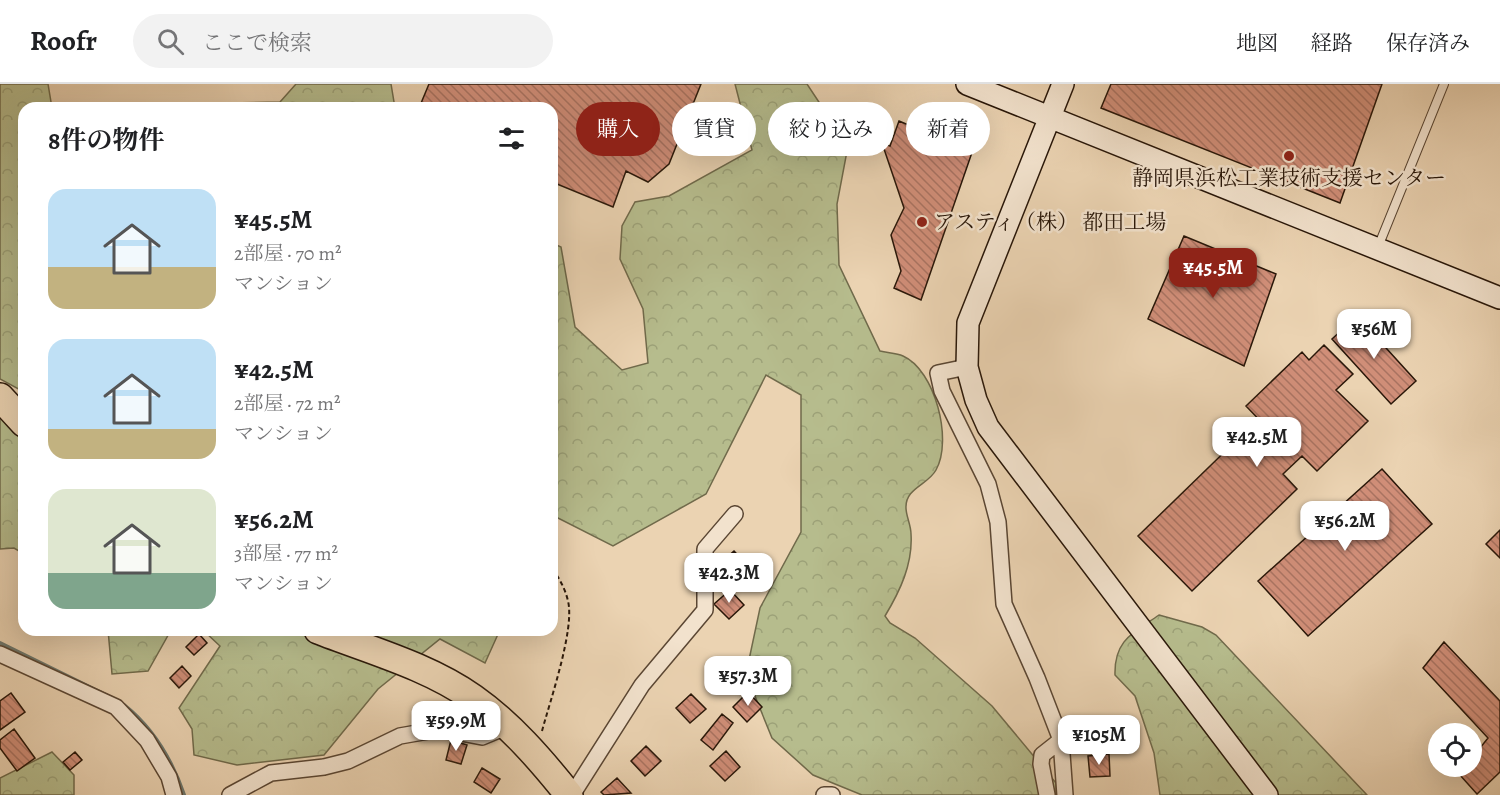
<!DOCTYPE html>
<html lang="ja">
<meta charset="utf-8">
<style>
body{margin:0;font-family:Alegreya,"Noto Serif JP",serif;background:#f2f2f2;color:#202124;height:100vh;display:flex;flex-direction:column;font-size:22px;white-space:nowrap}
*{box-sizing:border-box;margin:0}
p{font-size:20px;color:#757577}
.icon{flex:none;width:33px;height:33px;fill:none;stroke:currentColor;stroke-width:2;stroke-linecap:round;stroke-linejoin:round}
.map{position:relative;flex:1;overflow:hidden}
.panel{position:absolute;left:18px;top:18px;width:540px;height:534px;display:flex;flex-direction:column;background:#fff;border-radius:18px;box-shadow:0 6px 24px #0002}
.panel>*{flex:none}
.top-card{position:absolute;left:576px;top:18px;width:570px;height:54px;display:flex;gap:12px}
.buttons{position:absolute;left:1428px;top:639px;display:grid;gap:12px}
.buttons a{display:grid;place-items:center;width:54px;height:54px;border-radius:50%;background:#fff;box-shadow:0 6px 24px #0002;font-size:30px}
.price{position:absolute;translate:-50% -51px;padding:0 14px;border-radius:12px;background:#fff;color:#222;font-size:20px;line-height:39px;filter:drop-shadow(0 2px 3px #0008)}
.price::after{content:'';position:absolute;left:50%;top:36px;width:18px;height:14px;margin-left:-9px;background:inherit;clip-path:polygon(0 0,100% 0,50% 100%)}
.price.active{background:#8f2418;color:#fff}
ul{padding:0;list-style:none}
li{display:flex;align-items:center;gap:18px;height:150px;padding:0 30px}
li span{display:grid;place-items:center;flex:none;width:168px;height:120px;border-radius:18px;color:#555}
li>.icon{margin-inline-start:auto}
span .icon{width:72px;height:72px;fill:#fffc;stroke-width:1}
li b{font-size:26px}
h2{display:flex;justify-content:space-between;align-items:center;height:72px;padding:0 30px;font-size:26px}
.tag{padding:0 21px;border-radius:27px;background:#fff;box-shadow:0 6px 24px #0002;font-size:21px;line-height:54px}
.tag.active{background:#8f2418;color:#fff}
header{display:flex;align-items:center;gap:36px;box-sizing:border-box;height:84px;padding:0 30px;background:#fff;border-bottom:2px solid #e0e0e0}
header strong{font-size:28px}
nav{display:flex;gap:33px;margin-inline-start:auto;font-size:21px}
.search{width:420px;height:54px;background:#f2f2f2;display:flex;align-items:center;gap:15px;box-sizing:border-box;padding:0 21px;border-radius:33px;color:#757577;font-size:22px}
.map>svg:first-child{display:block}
.forest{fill:url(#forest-crowns);stroke:#706a4b;stroke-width:1.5}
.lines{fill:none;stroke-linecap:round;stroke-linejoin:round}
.stream{stroke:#6c776e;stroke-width:4}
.building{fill:url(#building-back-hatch);stroke:#291709;stroke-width:1.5}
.lane-casing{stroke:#5a4633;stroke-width:10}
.street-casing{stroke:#5a4633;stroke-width:18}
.secondary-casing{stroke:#291709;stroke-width:24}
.highway-casing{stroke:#291709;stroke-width:30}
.path{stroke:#291709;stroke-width:2;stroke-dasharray:4.5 3;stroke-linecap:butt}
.lane{stroke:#f2e2cd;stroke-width:8}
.street{stroke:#f2e2cd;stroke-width:15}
.secondary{stroke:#f2e2cd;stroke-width:21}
.highway{stroke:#ebd3b2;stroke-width:27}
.poi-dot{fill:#8f2418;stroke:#f2e2cd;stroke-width:2}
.labels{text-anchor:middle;stroke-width:5;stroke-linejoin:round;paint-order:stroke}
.poi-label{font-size:21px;fill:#291709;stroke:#f2e2cd}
</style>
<header>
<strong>Roofr</strong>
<div class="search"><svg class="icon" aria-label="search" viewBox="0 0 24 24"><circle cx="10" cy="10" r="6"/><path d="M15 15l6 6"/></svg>ここで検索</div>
<nav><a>地図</a><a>経路</a><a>保存済み</a></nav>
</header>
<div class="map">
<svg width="1500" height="711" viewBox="0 0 1500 711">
<defs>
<pattern id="forest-crowns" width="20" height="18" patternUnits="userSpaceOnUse" patternTransform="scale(1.5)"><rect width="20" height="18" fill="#b6bc8d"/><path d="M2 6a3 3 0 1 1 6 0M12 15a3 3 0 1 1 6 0" fill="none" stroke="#9ca178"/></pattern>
<pattern id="building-back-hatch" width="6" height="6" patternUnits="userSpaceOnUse" patternTransform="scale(1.5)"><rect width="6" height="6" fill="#d08e78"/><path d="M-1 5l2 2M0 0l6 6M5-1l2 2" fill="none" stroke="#a97361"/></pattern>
</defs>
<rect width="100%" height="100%" fill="#ebd3b2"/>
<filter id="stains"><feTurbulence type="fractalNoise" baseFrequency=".00333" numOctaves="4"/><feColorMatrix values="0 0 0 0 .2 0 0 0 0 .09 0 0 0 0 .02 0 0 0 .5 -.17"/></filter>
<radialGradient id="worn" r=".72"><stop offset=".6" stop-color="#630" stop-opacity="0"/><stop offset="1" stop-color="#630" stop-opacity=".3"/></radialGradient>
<!-- forest -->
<path class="forest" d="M0,0H48L52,24H24V308L0,295Z
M296,0H391L395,24H222L228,19L280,18Z
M735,0H807L848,62L837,120L839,181L880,267C887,269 896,269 903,272C935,286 953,356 936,386C928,401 905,404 906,424C906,432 911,441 911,450C913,480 900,507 885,532L890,539L915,554L992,622L1056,699V711H862L813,691L772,654L746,590L760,524L801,448V311L766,291L706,410L613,462L552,431V159L561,163L575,243L622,286L648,279L643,225L620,175L622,142L635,118L669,112L752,66Z
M0,330L24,353V470L14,464L0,465Z
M1159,531L1202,543L1216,551L1367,711H1160L1154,669L1135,612L1115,591C1114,556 1133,549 1159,531Z
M108,546H171L148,587L112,590Z
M184,546H497L499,548L485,579L440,555L378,605L324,671L237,681L194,671L192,645L179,624L220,562L205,548Z
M52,668L74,691V711H0V694Z"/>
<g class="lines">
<!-- stream -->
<path class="stream" d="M0,559L118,617
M124,621C153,644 172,676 184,711"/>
</g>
<!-- building -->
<path class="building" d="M429,0H701L669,80L648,98L626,87L613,123L552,98V24H419Z
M1111,0H1382L1340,119L1101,24Z
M899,37L932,51L937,41L977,54L921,216L894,204L901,187L891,151L904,124L882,59L890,62Z
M1184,152L1276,190L1244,282L1148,235Z
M1357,232L1416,297L1391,320L1332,255Z
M1324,261L1353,290L1336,306L1368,337L1317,387L1302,372L1283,390L1297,405L1192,507L1138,452L1244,349L1256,361L1270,347L1246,322L1302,268L1309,276Z
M1382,385L1432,440L1308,552L1258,497Z
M1500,446V474L1486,460Z
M734,467L748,482L732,497L718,481Z
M730,506L744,521L729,535L714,520Z
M199,550L207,559L194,571L186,563Z
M1444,558L1500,617V688L1477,710L1459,690L1465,682H1472V674L1488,654L1423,584Z
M182,582L191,592L179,604L170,594Z
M748,608L762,623L747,638L733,623Z
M11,609L25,628L0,646V617Z
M691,610L706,625L690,639L676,624Z
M722,630L733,639L713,666L701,656Z
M14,645L35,674L17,687L0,664V656Z
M451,656L467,661L461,680L446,676Z
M646,662L661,677L645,692L631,677Z
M726,667L740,683L725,697L710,682Z
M75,668L82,676L70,686L63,678Z
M1109,670L1110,692L1090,693L1088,672Z
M482,684L500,695L491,709L474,698Z
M617,694L631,709L604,711L601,708Z"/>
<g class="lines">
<!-- lane casing -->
<g class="lane-casing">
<path id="lane" d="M1378,163L1444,0"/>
</g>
<!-- street casing -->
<g class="street-casing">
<path id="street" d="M967,283L938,289L942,307L988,400L998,438L1004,520L1037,594L1061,656L1065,711
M0,570L116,623L147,656L169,693L174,711
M230,711L271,689L324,683L348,677L400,652L440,645L482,653L506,643
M572,711L642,601L705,526V465L735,430
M824,711H832
M1047,711L1041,680L1042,671L1061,656"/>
</g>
<!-- secondary casing -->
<g class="secondary-casing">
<path id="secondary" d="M967,0L1500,214
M1063,0L968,239L967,283L976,316L988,343L1267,711"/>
</g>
<!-- highway casing -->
<g class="highway-casing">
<path id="highway" d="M0,313L24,339
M318,546C369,566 428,582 473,614C510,640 541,676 569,711"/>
</g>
<!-- path -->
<path class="path" d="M542,647C550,617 575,545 568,517C565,504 559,494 552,484"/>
<!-- lane -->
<use href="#lane" class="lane"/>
<!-- street -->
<use href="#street" class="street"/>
<!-- secondary -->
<use href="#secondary" class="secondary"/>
<!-- highway -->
<use href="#highway" class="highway"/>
</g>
<!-- markers -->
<g class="poi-dot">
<circle cx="1289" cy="72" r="6"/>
<circle cx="922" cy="138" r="6"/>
</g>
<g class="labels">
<!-- poi labels -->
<g class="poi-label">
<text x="1289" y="101">静岡県浜松工業技術支援センター</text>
<text x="934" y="145" text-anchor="start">アスティ（株） 都田工場</text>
</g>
</g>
<rect width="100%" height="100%" filter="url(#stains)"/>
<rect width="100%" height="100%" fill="url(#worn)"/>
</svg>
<div class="buttons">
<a><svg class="icon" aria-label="locate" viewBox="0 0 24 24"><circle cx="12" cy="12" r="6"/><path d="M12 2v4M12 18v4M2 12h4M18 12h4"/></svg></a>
</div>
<b class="price active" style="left:1213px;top:215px">¥45.5M</b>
<b class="price" style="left:1374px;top:276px">¥56M</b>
<b class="price" style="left:1257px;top:384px">¥42.5M</b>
<b class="price" style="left:1345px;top:468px">¥56.2M</b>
<b class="price" style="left:729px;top:520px">¥42.3M</b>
<b class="price" style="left:748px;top:623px">¥57.3M</b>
<b class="price" style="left:456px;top:668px">¥59.9M</b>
<b class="price" style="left:1099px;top:682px">¥105M</b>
<div class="top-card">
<a class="tag active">購入</a>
<a class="tag">賃貸</a>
<a class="tag">絞り込み</a>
<a class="tag">新着</a>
</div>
<section class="panel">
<h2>8件の物件<svg class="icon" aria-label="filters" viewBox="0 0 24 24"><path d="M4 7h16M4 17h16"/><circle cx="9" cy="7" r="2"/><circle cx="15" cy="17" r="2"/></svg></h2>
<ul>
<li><span style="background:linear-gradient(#bfe0f5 65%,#c2b280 0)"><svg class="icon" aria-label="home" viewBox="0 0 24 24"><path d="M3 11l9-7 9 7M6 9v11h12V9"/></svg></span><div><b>¥45.5M</b><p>2部屋 · 70 m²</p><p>マンション</p></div></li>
<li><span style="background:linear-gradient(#bfe0f5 75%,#c2b280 0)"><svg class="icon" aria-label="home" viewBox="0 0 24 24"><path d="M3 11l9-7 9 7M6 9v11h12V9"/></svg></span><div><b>¥42.5M</b><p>2部屋 · 72 m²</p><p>マンション</p></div></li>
<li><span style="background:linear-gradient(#dfe7d0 70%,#7fa58c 0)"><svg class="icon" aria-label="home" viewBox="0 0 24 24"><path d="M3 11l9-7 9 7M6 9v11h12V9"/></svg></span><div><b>¥56.2M</b><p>3部屋 · 77 m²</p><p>マンション</p></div></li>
</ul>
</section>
</div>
